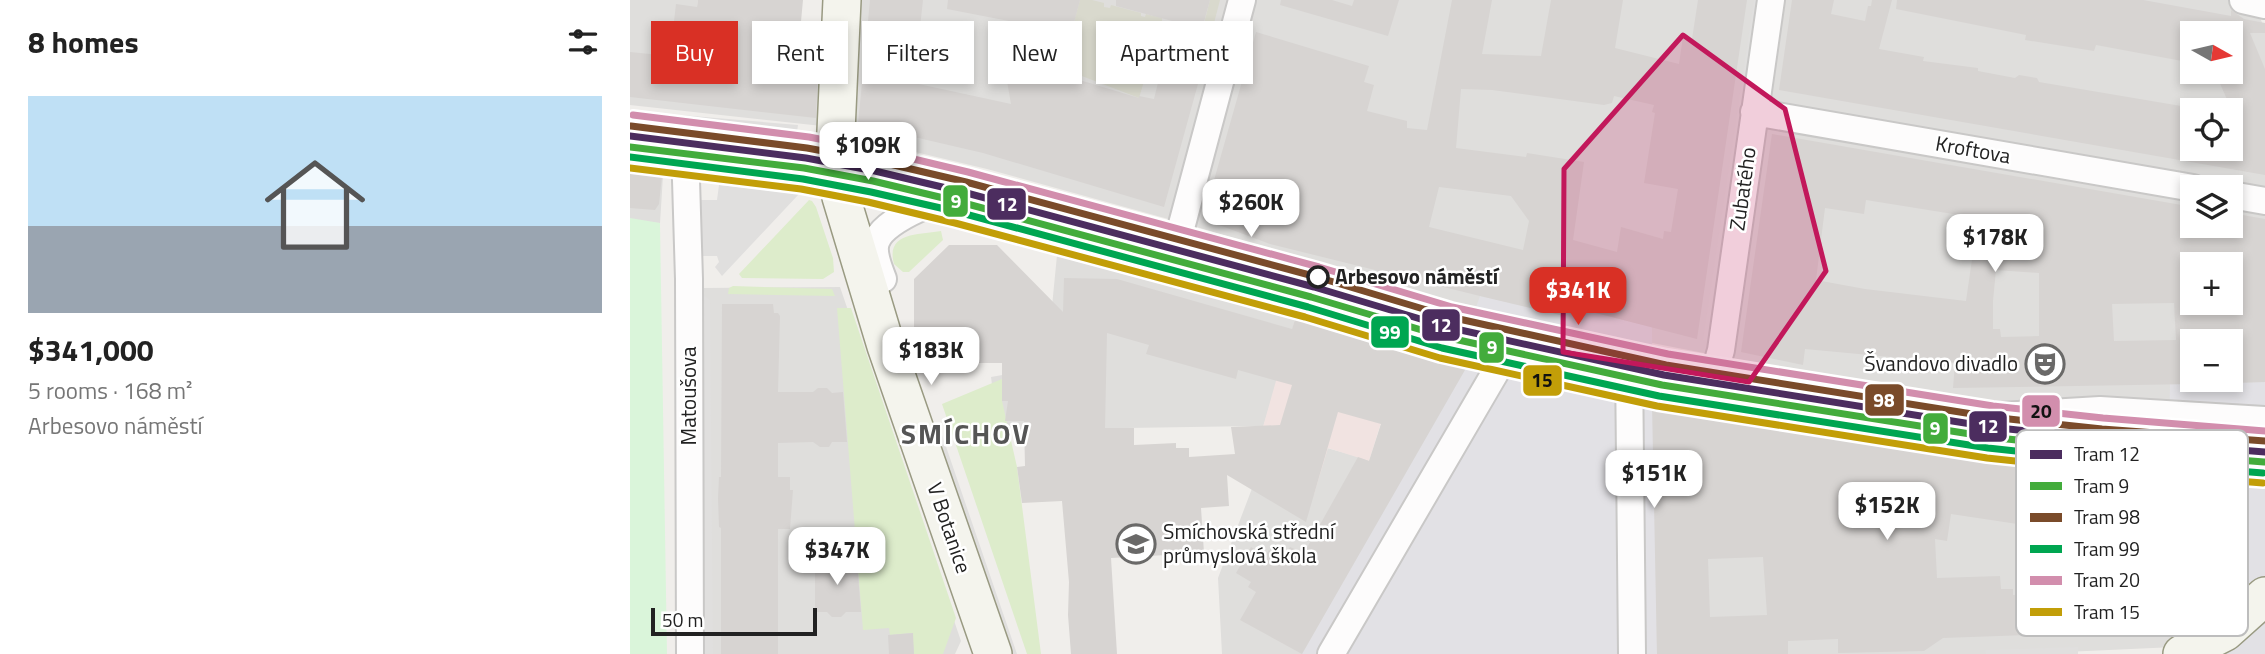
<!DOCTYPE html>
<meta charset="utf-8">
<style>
body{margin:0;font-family:"Titillium Web",sans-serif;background:#f6f6f6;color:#222;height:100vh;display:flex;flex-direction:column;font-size:26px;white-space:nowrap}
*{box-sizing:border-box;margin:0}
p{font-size:23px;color:#767676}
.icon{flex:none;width:38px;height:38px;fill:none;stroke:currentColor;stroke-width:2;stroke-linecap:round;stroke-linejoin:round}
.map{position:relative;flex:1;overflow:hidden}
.details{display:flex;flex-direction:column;background:#fff;width:630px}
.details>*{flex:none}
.banner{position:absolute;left:21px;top:21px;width:665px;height:63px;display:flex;gap:14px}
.needle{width:46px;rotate:98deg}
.controls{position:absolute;left:1550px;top:21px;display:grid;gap:14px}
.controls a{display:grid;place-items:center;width:63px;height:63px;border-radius:0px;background:#fff;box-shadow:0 4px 10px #0003;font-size:35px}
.scale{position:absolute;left:21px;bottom:18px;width:166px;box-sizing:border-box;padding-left:7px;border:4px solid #222;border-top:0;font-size:19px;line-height:24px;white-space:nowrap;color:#222;-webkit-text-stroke:5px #fff;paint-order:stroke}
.price{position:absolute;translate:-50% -60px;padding:0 16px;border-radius:14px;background:#fff;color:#222;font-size:23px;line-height:46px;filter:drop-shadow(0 2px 4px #0008)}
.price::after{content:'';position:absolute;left:50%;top:42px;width:21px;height:16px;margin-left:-10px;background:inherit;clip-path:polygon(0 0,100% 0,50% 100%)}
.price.current{background:#d93025;color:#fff}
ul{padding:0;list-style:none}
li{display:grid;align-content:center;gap:14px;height:371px;padding:0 28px}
li span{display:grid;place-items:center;height:217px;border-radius:0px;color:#555}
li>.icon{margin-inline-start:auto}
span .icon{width:126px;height:126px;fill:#fffc;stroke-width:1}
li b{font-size:30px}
h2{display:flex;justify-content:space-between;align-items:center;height:84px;padding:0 28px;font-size:30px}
.chip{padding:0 24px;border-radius:0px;background:#fff;box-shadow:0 4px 10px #0003;font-size:24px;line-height:63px}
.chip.current{background:#d93025;color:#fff}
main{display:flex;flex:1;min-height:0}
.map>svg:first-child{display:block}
.residential{fill:#dfdedc;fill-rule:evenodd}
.commercial{fill:#f1e3e1}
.construction{fill:#d9d9cd}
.grass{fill:#ddeccb}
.park{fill:#daf5da}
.parking{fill:#e0dfde}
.plaza{fill:#e2e1e5}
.building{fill:#d7d4d2;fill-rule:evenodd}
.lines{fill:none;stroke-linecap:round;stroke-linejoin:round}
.street-casing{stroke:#c9c8c7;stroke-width:30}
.secondary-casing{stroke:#999a82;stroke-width:40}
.street{stroke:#fdfcfc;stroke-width:26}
.secondary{stroke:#f4f4ed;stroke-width:37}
.tram-1-casing{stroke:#fff;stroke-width:12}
.tram-2-casing{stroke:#fff;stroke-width:12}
.tram-3-casing{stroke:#fff;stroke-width:12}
.tram-4-casing{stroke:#fff;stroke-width:12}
.tram-5-casing{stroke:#fff;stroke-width:12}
.tram-6-casing{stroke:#fff;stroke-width:12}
.tram-1{stroke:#4c2d5f;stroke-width:7}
.tram-2{stroke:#43ac3c;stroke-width:7}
.tram-3{stroke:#7a4b2a;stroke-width:7}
.tram-4{stroke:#00a651;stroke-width:7}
.tram-5{stroke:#d28ead;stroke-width:7}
.tram-6{stroke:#c29e08;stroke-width:7}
.marked{fill:#c2185b;fill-opacity:0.2;stroke:#c2185b;stroke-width:5;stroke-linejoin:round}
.stop-dot{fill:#fff;stroke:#222;stroke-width:3.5}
.labels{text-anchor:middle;stroke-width:5;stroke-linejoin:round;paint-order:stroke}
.street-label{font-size:21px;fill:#222;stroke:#fff}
.stop-label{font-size:21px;font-weight:bold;fill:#222;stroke:#fff;text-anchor:start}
.poi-label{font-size:21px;fill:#222;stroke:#fff;text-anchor:end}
.district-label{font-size:28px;font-weight:bold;letter-spacing:2px;fill:#555;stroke:#fff}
.key{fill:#fff;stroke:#bdbdbd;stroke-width:2}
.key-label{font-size:19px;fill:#222}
.line-badge{stroke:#fff;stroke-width:2.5}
.badge-label{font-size:19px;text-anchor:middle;font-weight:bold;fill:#fff}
.pale-badge-label{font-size:19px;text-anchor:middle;font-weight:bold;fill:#111}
</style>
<main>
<section class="details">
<h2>8 homes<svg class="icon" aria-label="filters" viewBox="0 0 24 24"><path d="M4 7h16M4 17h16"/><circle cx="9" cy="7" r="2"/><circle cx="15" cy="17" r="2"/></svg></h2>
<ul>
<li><span style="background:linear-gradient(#bfe0f5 60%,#9aa5b1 0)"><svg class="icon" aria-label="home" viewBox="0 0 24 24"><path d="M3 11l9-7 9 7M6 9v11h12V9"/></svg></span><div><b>$341,000</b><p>5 rooms · 168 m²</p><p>Arbesovo náměstí</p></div></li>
</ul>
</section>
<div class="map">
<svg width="1635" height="654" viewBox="0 0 1635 654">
<rect width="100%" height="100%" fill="#f0eeeb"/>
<!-- residential -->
<path class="residential" d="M0,0H68L64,39L193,52L192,126L0,105Z
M231,0H1623L1635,30V403L1461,399L1353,407L831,306L560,225L357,169L218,136ZM1563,33H1601V72H1563ZM1563,110H1601V149H1563ZM1563,187H1601V226H1563ZM1563,264H1601V303H1563ZM1563,341H1601V380H1563Z
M0,157L34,160L30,223L0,222Z
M428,245L668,310L627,448L624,426L368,430L361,377L378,374L419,337Z
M210,287L331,641L325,654H79L73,288Z
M780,331L849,349L684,654H592L588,578L629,470L697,448L740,460Z
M1012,392L1552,473L1545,647L1393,654H1017Z"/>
<!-- commercial -->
<path class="commercial" d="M673,301L780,331L739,461L698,448L684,494L627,448L655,349Z"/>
<!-- construction -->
<path class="construction" d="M450,0H462L474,3V7L480,8L481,5L511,13V16L515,17L516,14L532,18V21L572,31L580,0H590L571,73L521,58L509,98L431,68Z"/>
<!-- grass -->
<path class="grass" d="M179,200L182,201L186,207L203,258L204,272L193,279L112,278L109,274Z
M311,231L313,240L279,272H273L264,264C255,231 291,235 311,231Z
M103,286L202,289L205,296L98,294L99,288Z
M207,308H221L326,618L313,654H284L282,633L260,635L259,628L233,630Z
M372,379V401L387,467L411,654H397L312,404Z"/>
<!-- park -->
<path class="park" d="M0,218L30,223L37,654H0Z"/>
<!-- parking -->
<path class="parking" d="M1124,0H1138L1087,342L1073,340Z
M50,115L168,125L167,132L49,122Z
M89,185L169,194L92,276L85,267L89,262L87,256H70L71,200H87Z
M340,217L418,238L417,230L648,294L652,306L638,311L338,225Z
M66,290L80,300L83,654H66Z
M1041,386L1386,440L1384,448L1040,394Z
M310,429L387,654H378L302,432Z
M1448,647V654H1356L1355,650Z"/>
<!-- plaza -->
<path class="plaza" d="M850,296L930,314L931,305L946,308L1022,327L1027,654H672L743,528L829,355Z
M1635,382V654H1558L1535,628L1540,384Z"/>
<!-- building -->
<path class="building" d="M68,0H173L170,32L179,33L177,53H189L186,118L0,97V52L40,56L46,4L67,7Z
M240,0H293L284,83L381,104L377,81L389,23L317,9L318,0H450L441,33L429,30L420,71L509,98V96L524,99L533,62L571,73L534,207L353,153L228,124Z
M486,0H580L572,29L486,6Z
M651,0H702L722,6L724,0H769L758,36L650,5Z
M822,0H862L852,54L911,56L921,0H993L985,48L1049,64L1053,37L1062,39L1068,0H1117L1067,339L931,304L930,315L850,296L640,244L573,219L626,32L739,66L734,82L744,85L737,111L777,121V128L797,130ZM831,89L862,90L974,105L982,103L984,96L1024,105L1022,112L1025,113L1014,183L1048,189L1041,232L1034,231L1033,239L991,227L987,252L943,240L954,162L897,153L896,157L826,148ZM809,187L881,196L899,221L893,250L799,227Z
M1162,0H1204L1201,14L1235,21L1238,6H1241L1242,0H1262L1249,49L1294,57L1293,61L1348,68V71L1385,78L1389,75L1407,78L1409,82L1563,108V149H1601L1602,111L1585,72H1601V33H1563V56L1552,55V61L1466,45L1464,51L1395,40L1396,35L1266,9L1267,0H1513L1601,16V10L1614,19L1635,23V33H1620L1635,69V175L1149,90Z
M1142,134L1563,207V226H1601V213L1635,219V382L1601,383V341H1563V384L1323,388L1325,363L1175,349L1173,365L1111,352ZM1236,200L1348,218L1336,301L1235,289L1186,280L1195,208L1234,214ZM1563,259L1601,264V303H1563ZM1366,270L1409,273V336L1371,337L1370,329H1363V301ZM1544,303L1546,340L1484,341L1482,304Z
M0,172L32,176L29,204L25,210L0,208Z
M319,245H367L433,312L434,278L487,279L662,329L668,310L712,320L829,355L835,370L672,654L610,620L626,592L618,587L621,582L606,573L621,547L635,556L639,550L653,559L660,547L674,553L728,457L739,461L751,424L708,412L676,522L597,475L599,506L571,508L574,553L481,558L487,654H441L438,615L439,582L432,501L392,503L387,467L395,466L394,421H375L378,401H372V363H318L284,328V279ZM477,333L519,345L516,354L606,379L608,370L662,385L650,425L601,427L605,454L559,457V448H546V443L504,445V428H475Z
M92,304H143L144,313H148L150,316L148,392H183L188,388H197L202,393L213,392L217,442H202L199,447H190L183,442L148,443V477H160V490H163L160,529H148V654H91V528L89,527L88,498L89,477H91Z
M1022,404L1538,485L1535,630L1313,638L1294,651L1208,653V639L1158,641V654H1027ZM1321,514L1486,539V557H1495L1494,591L1383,595V589H1371L1370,576L1307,578L1305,539L1317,541ZM1133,557L1137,615L1080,617L1078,559Z
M201,557H210L216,562H227L231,612H216L211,617H202L197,612H185V562H197Z
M283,633L284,654H259L258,635Z"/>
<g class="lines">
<!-- street casing -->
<g class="street-casing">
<path id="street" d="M1613,0L1635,5
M1124,112L1563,188
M0,130L169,153L281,175L547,243L847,328L999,362L1083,378L1328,417L1465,453L1635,472
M58,138L56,180L59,279L60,654
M1601,195L1635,201
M547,243L612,0
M253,279C249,268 242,253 246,242C254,217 320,195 344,189
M999,362L1002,654
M1083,378L1091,350L1141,0
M1354,417L1470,410L1635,420
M701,654L886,337
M1557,654L1563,617L1566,465"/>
</g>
<!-- secondary casing -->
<g class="secondary-casing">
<path id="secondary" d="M212,0L205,153L211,197L256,346L363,654
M1552,654L1595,632L1635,596"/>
</g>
<!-- street -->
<use href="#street" class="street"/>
<!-- secondary -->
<use href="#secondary" class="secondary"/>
<!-- tram-1 casing -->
<g class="tram-1-casing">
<path id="tram-1" d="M0,136L176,158L245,171L333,192L684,287L817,327L1034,375L1360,427L1471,439L1635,452"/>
</g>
<!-- tram-2 casing -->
<g class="tram-2-casing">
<path id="tram-2" d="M0,147L174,168L243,181L330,202L681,297L815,337L1032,385L1359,437L1470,449L1634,462"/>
</g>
<!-- tram-3 casing -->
<g class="tram-3-casing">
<path id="tram-3" d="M1,126L177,148L247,161L336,182L687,277L820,317L1036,365L1361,417L1472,429L1635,441"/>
</g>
<!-- tram-4 casing -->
<g class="tram-4-casing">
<path id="tram-4" d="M0,157L173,179L241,192L328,212L678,307L812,348L1029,396L1358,448L1469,460L1633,473"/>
</g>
<!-- tram-5 casing -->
<g class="tram-5-casing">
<path id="tram-5" d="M3,115L179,137L250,151L338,172L689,267L822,307L1038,354L1363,406L1473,418L1635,431"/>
</g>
<!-- tram-6 casing -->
<g class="tram-6-casing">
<path id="tram-6" d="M0,168L171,189L238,202L325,223L675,317L810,358L1027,406L1357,458L1469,470L1633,483"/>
</g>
<!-- tram-1 -->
<use href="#tram-1" class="tram-1"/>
<!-- tram-2 -->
<use href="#tram-2" class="tram-2"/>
<!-- tram-3 -->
<use href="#tram-3" class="tram-3"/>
<!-- tram-4 -->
<use href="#tram-4" class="tram-4"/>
<!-- tram-5 -->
<use href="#tram-5" class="tram-5"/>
<!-- tram-6 -->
<use href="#tram-6" class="tram-6"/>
</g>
<!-- marked area -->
<path class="marked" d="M1053,35L1155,109L1196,271L1119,382L933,352L934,169Z"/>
<!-- icons -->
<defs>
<g id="theatre-ring" transform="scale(2.0125)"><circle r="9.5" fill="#fff" stroke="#6a6968" stroke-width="1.5"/><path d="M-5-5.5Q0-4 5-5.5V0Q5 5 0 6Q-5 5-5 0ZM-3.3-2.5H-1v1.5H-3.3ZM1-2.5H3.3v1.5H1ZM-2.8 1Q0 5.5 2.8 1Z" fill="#6a6968"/></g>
<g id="school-ring" transform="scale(2.0125)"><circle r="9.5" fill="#fff" stroke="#6a6968" stroke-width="1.5"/><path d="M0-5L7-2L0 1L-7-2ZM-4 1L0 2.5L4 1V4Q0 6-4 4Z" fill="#6a6968"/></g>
</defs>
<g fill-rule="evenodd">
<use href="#theatre-ring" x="1415" y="364"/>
<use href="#school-ring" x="506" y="544"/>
</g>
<!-- markers -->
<circle class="stop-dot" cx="688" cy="277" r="10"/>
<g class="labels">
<!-- street labels -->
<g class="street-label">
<text transform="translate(1343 150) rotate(10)" y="7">Kroftova</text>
<text transform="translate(1113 189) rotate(-82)" y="7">Zubatého</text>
<text transform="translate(59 396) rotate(-90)" y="7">Matoušova</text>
<text transform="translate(319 528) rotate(71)" y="7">V Botanice</text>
</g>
<!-- stop labels -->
<g class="stop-label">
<text x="705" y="284">Arbesovo náměstí</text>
</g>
<!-- poi labels -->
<g class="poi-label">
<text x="1388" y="371">Švandovo divadlo</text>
<text x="533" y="539" text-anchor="start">Smíchovská střední<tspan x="533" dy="24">průmyslová škola</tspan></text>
</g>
<!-- district labels -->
<g class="district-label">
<text x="336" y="444">SMÍCHOV</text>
</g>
</g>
<!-- legend -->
<rect x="1386" y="430" width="232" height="206" rx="10" class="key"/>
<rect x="1400" y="450" width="32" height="9" fill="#4c2d5f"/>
<rect x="1400" y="482" width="32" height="8" fill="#43ac3c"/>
<rect x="1400" y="513" width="32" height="9" fill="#7a4b2a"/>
<rect x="1400" y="545" width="32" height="8" fill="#00a651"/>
<rect x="1400" y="576" width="32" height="9" fill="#d28ead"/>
<rect x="1400" y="608" width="32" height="8" fill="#c29e08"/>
<g class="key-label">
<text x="1444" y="461">Tram 12</text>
<text x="1444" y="493">Tram 9</text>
<text x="1444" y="524">Tram 98</text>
<text x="1444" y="556">Tram 99</text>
<text x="1444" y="587">Tram 20</text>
<text x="1444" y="619">Tram 15</text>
</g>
<g class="line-badge">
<rect x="312" y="184" width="27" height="34" rx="7" fill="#43ac3c"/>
<rect x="356" y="187" width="41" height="34" rx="7" fill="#4c2d5f"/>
<rect x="791" y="308" width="40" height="34" rx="7" fill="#4c2d5f"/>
<rect x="740" y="315" width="40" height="34" rx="7" fill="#00a651"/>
<rect x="848" y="331" width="27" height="33" rx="7" fill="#43ac3c"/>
<rect x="892" y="364" width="41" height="33" rx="7" fill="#c29e08"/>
<rect x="1234" y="383" width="41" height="34" rx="7" fill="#7a4b2a"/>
<rect x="1391" y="394" width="40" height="34" rx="7" fill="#d28ead"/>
<rect x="1338" y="410" width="40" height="33" rx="7" fill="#4c2d5f"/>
<rect x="1292" y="412" width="27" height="33" rx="7" fill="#43ac3c"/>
</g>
<g class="badge-label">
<text x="326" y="208">9</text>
<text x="377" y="211">12</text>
<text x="811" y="332">12</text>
<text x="760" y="339">99</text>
<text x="862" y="354">9</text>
<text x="1254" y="407">98</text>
<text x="1358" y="433">12</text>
<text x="1305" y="435">9</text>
</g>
<g class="pale-badge-label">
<text x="912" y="387">15</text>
<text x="1411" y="418">20</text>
</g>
</svg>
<div class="controls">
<a><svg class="needle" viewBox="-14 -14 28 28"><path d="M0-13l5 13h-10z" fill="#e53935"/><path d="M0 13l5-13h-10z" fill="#767676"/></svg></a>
<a><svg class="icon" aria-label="locate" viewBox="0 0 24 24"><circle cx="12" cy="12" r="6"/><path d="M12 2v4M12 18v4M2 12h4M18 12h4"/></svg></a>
<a><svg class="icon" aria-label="layers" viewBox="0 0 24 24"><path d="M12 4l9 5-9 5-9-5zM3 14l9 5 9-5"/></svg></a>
<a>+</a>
<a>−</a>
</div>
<div class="scale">50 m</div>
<b class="price" style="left:238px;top:182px">$109K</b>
<b class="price" style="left:621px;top:239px">$260K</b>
<b class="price" style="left:1365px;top:274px">$178K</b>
<b class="price current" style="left:948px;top:327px">$341K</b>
<b class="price" style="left:301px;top:387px">$183K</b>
<b class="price" style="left:1024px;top:510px">$151K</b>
<b class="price" style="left:1257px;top:542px">$152K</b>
<b class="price" style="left:207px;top:587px">$347K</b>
<div class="banner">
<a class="chip current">Buy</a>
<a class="chip">Rent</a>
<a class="chip">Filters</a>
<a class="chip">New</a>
<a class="chip">Apartment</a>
</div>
</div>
</main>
